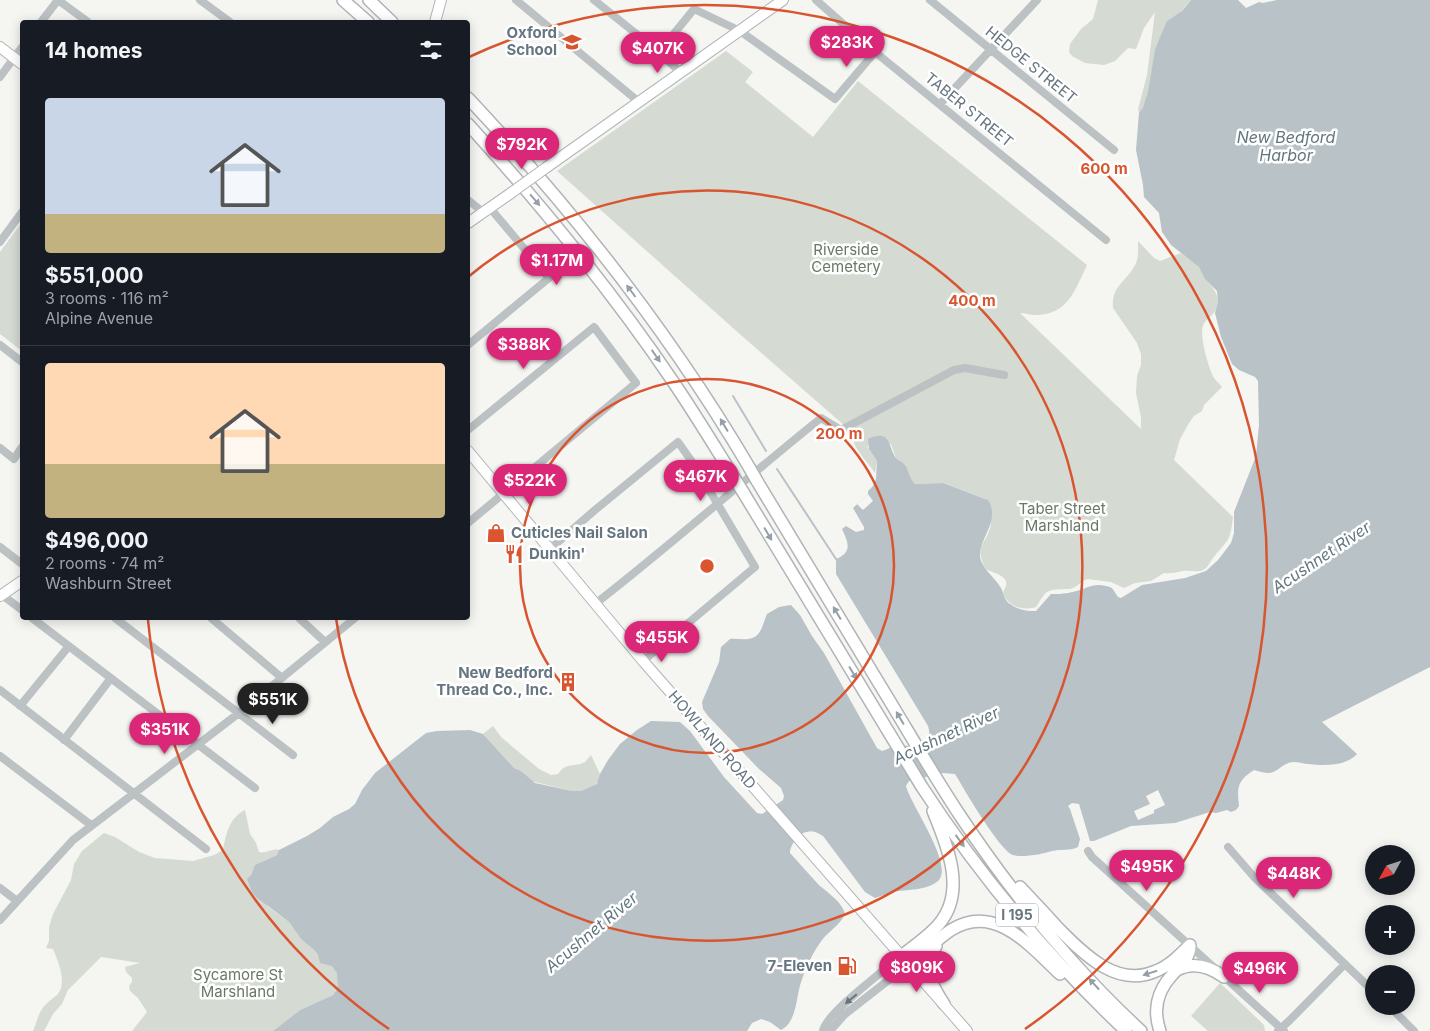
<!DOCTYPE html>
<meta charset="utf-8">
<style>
body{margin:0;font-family:Inter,sans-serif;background:#20242c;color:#f1f3f6;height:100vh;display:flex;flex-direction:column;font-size:19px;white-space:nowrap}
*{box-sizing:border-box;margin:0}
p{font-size:16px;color:#9ea1a6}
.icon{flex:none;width:28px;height:28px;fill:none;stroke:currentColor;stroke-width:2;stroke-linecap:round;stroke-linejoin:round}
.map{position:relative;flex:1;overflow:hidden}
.details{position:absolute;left:20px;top:20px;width:450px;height:600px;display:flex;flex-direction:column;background:#171b24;border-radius:5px;box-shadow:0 2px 12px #0003}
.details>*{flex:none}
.needle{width:32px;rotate:230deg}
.tools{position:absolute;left:1365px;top:845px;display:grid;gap:10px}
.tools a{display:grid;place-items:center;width:50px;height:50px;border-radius:50%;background:#171b24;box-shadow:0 2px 12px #0003;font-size:25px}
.price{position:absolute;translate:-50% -42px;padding:0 11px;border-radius:18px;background:#db2777;color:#fff;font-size:16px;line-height:32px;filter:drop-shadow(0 1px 2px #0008)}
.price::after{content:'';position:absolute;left:50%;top:30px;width:15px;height:11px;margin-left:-8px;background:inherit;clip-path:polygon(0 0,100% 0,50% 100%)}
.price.on{background:#222;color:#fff}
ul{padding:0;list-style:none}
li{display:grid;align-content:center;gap:10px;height:265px;padding:0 25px}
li+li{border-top:1px solid #363941}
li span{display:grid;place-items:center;height:155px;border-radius:5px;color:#555}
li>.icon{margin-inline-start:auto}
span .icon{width:90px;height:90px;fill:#fffc;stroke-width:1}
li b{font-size:21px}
h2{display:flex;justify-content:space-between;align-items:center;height:60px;padding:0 25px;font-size:21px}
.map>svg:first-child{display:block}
.green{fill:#d5dad2}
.water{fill:#b8c2c7}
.pier{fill:#f5f5f2}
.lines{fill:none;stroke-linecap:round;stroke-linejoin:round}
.stream{stroke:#b8c2c7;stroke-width:2}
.major-casing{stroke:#b0b5b8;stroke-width:12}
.highway-casing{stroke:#b0b4b7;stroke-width:14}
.minor{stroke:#bcc1c4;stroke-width:8}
.major{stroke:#fff;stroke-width:10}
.highway{stroke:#fff;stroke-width:11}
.major-bridge-casing{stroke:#b0b5b8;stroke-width:12;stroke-linecap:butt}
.highway-bridge-casing{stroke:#b0b4b7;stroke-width:14;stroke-linecap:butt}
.major-bridge{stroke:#fff;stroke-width:10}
.highway-bridge{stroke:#fff;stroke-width:11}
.oneway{fill:#949fa7}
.oneway2{fill:#667681}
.ring{fill:none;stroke:#d85530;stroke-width:2.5}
.labels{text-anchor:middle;stroke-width:5;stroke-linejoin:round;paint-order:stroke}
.shield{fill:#fff;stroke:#949fa7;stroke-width:1}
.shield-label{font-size:14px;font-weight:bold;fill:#667681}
.poi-label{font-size:15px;font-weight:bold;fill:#667681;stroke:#fff;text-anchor:end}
.street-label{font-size:15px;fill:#667681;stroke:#fff}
.park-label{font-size:15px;fill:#697965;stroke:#fff}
.water-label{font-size:16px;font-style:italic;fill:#62777e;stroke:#fff}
.centre{fill:#d85530;stroke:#fff;stroke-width:2.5}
.ring-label{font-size:15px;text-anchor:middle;font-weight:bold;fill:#d85530;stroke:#fff;stroke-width:5;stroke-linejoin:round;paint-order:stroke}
</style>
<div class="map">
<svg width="1430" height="1031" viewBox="0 0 1430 1031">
<rect width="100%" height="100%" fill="#f5f5f2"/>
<!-- green -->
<path class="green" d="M1098,0H1191C1187,4 1184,8 1181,12C1176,16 1169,18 1166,24C1151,51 1156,90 1139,113L1138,109L1147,75L1155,12L1144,28L1136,49L1128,48L1115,61L1104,65L1085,63L1072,56L1069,52L1070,44L1081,29L1093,19Z
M726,51L753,72L745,82L813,137L858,81L1087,265C1075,290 1068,315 1035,315C1030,315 1025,313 1020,313L1141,429V417L1136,393L1137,376L1141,365V354L1137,343L1113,308C1111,286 1127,281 1135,265C1139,258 1138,249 1138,241L1154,258L1160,261L1181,253C1186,258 1194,261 1199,267C1202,271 1204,277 1207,281C1215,290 1222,299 1215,311C1212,317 1205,319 1203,326C1199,335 1209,370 1214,378C1216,381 1220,384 1222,387L1204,405L1202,411L1194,416L1189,423L1180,439L1174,460L1233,517C1230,543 1228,539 1213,558C1209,563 1208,568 1203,570C1196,573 1190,570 1183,571C1177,572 1170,574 1164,573L1151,581L1135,583L1124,588L1111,582L1087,579C1082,581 1078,586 1073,588C1071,589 1067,589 1065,589C1045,590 1047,590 1036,607C1022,611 1010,607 1003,594C1003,591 1005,589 1006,586C1009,575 992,573 986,569C971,543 992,542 991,519C991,513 988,505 986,499L943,483L915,484L910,479L906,466L896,458L891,444L867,446L877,461L875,473C869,463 849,445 854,434L733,328L557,171Z
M22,222V351L0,334V252Z
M493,726L501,737L539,769L551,775L558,774C567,761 574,768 585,762C587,760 589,757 591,755L600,774L599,781L593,787L581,791H572L531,781L521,771L514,768L483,734Z
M245,810L250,834L256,843L259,852C266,854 272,848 279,850L277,855C267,861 254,862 251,875L268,907L289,922L301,939L308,944L318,955L340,970L338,988L333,995L300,1010L273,1031H132L147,1012L138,998L130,991L129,986L132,982V978L126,972L125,967L140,963L101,957L68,990L62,1004L53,1014L44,1031H33C36,1024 38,1015 42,1009C46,1003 52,999 57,995C68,984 58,961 53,949L46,948L49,941V927L53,914L71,880L74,864L82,851L104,833L115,837L139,852L155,858L193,861L214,855L223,850C226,834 229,818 245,810Z
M1220,983L1264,1025L1265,1031H1208L1191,1016Z"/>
<!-- water -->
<path class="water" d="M1191,0H1238L1246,8L1259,2L1263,3L1277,0H1430V667L1322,722L1357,754C1346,766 1325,766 1309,764C1304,764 1299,762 1294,762C1283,762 1279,772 1269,773C1264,773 1258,771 1254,770C1237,781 1237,787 1239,806L1236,810L1231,812L1227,810L1216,813L1210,812L1175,823L1131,826L1094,841H1090L1079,804L1072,803L1068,806L1070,809L1080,839L1078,847C1071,851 1060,849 1052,851C1043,854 1022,858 1013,855C1000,851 964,789 955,774L943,773L909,781L906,786C910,804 955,866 938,881C926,891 907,889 893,892C887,894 881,896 875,898L865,892L823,836C818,833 813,830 807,832C799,833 790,845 790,853C799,863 808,873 817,883C826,892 842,901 845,914C840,925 829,931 822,940C813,952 806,967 801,982C796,997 797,1022 781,1030L770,1022L761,1019L752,1023L747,1031H273L300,1010L333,995L338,988L337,973L332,966L320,963L318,955L313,949L301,939L289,922L256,897L252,892L247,879L251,875L255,865L275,856L277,855L279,850L307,836L320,828L333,817L349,809L355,804L362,790L375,773L426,733L437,731L470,730L483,734L514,768L521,771L535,783L572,791H581L597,784L600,774L608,760L620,744L637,730L651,721L680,722L690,731L724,777L757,813L762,814L783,800L784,796L781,788L759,769L708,716L703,709L702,702L719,662L721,647L730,639C736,638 742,640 748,639C762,637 762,625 767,614L779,607L791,605L800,615L812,636L824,653L877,748L882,751C888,749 893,746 898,746C912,745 935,749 928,726L836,574V559C853,552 848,542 842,529L846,526L856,532L864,530V527L853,508L868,494V491L873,486L876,479L877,461L869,449L868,439C892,428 888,448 896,458C899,461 903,462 906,466C909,473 910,479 915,484L943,483L988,500C1001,521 979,538 980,556C980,566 996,579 1001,588C1004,594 1004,600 1010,604C1019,610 1026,611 1036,611L1051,594C1057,594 1063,594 1068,593C1085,591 1093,580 1112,588L1118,597L1121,598L1142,585L1185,578L1206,571L1218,560L1231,543L1234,533V512L1256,456L1259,425L1258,381L1255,377L1239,370L1232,364L1221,337L1215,313L1218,302L1217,291L1205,279L1199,267L1171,245L1162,232L1159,213L1144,197L1143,185L1136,150L1139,113L1143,107L1148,92L1155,50L1160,37L1167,21L1182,11Z"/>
<!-- pier -->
<path class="pier" d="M868,494L873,501L863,510L857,504Z
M1158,790L1165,805L1154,810V813L1138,820L1134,811L1150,804L1146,796Z"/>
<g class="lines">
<!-- stream -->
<path class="stream" d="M733,396L766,451
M777,469L836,559"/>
<!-- major casing -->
<g class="major-casing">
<path id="major" d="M435,22L441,0
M0,47L22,64
M547,167L783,0
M468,223L511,193
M468,451L643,661L967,1031
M0,596L22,581"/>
</g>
<!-- highway casing -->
<g class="highway-casing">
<path id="highway" d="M343,0L368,22
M369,0L392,22
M468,98C574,211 670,333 749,467
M468,124C542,206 612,291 674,383C695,414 715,447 735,479
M757,481C798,549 839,617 880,685C907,729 933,775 961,817C1013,895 1073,968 1141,1031
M743,492L922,787C980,876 1049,958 1126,1031
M1020,887C1032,900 1045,913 1057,927C1082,952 1116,989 1156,971C1169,966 1180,955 1190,945
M936,946C922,969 931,984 944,1004
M901,956C914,946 929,936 939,924C967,891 947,845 933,811
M909,964C923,954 936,940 951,930C995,902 1031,947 1060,974
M1177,970C1194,961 1210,967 1224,977
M1160,1031C1153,1011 1157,991 1172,975C1180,966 1190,959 1190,945"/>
</g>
<!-- minor -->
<path class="minor" d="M200,0L230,22
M516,0L639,102
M594,0L659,52
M816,0L875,52L1106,240
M930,0L1114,150
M41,22L58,0L88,22
M681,73L659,52L694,9L740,31L835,99L875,52
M0,77L22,47
M940,104L1037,0
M468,200L483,212
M0,242L22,212
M0,345L22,362
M468,345L549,278L490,208
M468,430L594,327L636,383L468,523
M0,448L14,459L22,447
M0,547L22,564
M550,549L595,510L678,442L695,466L755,567L643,661
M2,595L22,610
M595,604C672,544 745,479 821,418L841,430L954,370L965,368L1004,375
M32,618L255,788
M115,618L293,755
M211,618L282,678
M299,618L325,642
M0,690L206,849
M20,706L69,646
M64,740L111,678
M0,756L91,825
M1228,847L1254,877L1374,992
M1088,851L1092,857L1284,1031
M0,888L17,901
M0,920L73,840L239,713L355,618
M1389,1006L1414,1031
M823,1031C825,1014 886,969 901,956
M830,1031L844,1015L909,964
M1278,1031L1290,1020L1345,964"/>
<!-- major -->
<use href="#major" class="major"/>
<!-- highway -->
<use href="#highway" class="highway"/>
<!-- major-bridge casing -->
<g class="major-bridge-casing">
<path id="major-bridge" d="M511,193L547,167"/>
</g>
<!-- highway-bridge casing -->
<g class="highway-bridge-casing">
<path id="highway-bridge" d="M749,467L757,481
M735,479L743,492"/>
</g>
<!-- major-bridge -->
<use href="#major-bridge" class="major-bridge"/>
<!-- highway-bridge -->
<use href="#highway-bridge" class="highway-bridge"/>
</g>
<!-- one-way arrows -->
<defs><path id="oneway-solid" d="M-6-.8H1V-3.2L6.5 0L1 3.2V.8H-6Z" transform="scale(1.25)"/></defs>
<g class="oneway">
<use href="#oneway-solid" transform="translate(535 200) rotate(49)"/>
<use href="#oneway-solid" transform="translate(631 291) rotate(-127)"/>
<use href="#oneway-solid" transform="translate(656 356) rotate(55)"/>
<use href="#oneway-solid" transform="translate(724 425) rotate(-121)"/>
<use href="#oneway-solid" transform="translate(768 534) rotate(59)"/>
<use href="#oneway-solid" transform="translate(837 613) rotate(-121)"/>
<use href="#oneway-solid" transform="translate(853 673) rotate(59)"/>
<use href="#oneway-solid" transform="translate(900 718) rotate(-121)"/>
<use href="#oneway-solid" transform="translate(960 841) rotate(54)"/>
<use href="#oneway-solid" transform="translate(1150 973) rotate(163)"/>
<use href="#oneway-solid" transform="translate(1094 984) rotate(-133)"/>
</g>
<use class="oneway2" href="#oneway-solid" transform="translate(851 999) rotate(140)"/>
<!-- distance rings -->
<g class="ring">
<circle cx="707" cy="566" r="187"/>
<path d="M468 277A375 375 0 1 1 336 618"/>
<path d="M389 1029A562 562 0 0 1 148 620M469 57A562 562 0 0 1 1025 1029"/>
</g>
<!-- icons -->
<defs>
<g id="school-bare" transform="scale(1.5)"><path d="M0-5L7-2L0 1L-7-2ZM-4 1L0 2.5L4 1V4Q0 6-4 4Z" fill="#d85530" stroke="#fff" stroke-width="2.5" paint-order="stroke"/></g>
<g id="shop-bare" transform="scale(1.5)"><path d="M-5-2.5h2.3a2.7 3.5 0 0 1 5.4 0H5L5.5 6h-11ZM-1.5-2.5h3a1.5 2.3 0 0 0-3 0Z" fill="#d85530" stroke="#fff" stroke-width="2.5" paint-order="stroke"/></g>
<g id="restaurant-bare" transform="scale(1.5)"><path d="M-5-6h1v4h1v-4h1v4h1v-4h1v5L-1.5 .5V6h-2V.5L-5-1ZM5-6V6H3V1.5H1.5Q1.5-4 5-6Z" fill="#d85530" stroke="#fff" stroke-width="2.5" paint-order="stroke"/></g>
<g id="building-bare" transform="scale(1.5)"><path d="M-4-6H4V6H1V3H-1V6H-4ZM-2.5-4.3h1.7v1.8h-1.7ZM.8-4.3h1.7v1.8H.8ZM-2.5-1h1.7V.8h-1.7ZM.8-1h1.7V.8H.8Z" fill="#d85530" stroke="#fff" stroke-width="2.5" paint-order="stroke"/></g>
<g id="fuel-bare" transform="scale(1.5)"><path d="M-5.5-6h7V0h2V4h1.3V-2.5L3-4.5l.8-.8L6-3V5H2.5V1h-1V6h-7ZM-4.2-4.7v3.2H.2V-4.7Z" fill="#d85530" stroke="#fff" stroke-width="2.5" paint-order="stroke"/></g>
</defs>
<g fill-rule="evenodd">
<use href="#school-bare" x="572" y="42"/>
<use href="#shop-bare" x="496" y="533"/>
<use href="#restaurant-bare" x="514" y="554"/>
<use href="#building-bare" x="568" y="682"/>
<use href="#fuel-bare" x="847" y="966"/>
</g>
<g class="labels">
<!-- shield labels -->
<rect class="shield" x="996" y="903.5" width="42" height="23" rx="4"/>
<g class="shield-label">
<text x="1017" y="920">I 195</text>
</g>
<!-- poi labels -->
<g class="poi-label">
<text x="557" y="38">Oxford<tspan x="557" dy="17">School</tspan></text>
<text x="511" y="538" text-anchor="start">Cuticles Nail Salon</text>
<text x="529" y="559" text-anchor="start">Dunkin'</text>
<text x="553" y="678">New Bedford<tspan x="553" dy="17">Thread Co., Inc.</tspan></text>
<text x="832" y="971">7-Eleven</text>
</g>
<!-- street labels -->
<g class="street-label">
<text transform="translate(1031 65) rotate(39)" y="5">HEDGE STREET</text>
<text transform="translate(969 110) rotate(39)" y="5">TABER STREET</text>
<text transform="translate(712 740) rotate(49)" y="5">HOWLAND ROAD</text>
</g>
<!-- park labels -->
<g class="park-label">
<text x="846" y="255">Riverside<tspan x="846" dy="17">Cemetery</tspan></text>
<text x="1062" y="514">Taber Street<tspan x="1062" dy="17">Marshland</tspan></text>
<text x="238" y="980">Sycamore St<tspan x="238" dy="17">Marshland</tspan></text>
</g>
<!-- water labels -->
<g class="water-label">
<text x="1286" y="143">New Bedford<tspan x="1286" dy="18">Harbor</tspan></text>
<text transform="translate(1321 557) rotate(-34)" y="6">Acushnet River</text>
<text transform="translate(946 735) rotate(-25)" y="6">Acushnet River</text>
<text transform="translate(591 932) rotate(-40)" y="6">Acushnet River</text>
</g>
</g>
<circle cx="707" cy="566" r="8" class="centre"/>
<g class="ring-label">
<text x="1104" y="174">600 m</text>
<text x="972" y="306">400 m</text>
<text x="839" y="439">200 m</text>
</g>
</svg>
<div class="tools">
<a><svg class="needle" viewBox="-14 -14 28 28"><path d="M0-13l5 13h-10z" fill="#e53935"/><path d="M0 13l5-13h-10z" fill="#9ea1a6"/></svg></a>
<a>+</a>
<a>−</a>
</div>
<b class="price" style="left:847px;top:68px">$283K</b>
<b class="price" style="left:658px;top:74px">$407K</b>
<b class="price" style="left:522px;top:170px">$792K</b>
<b class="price" style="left:557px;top:286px">$1.17M</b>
<b class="price" style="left:524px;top:370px">$388K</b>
<b class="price" style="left:701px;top:502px">$467K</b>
<b class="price" style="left:530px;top:506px">$522K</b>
<b class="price" style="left:662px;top:663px">$455K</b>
<b class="price on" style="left:273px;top:725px">$551K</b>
<b class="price" style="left:165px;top:755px">$351K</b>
<b class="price" style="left:1147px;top:892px">$495K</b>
<b class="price" style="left:1294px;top:899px">$448K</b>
<b class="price" style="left:917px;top:993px">$809K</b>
<b class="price" style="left:1260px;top:994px">$496K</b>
<section class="details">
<h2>14 homes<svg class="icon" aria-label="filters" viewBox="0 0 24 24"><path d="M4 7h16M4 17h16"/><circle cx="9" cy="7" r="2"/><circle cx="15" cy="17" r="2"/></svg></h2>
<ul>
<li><span style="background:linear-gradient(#c9d6e8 75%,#c2b280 0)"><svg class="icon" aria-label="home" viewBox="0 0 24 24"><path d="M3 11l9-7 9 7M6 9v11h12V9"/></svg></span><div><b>$551,000</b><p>3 rooms · 116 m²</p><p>Alpine Avenue</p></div></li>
<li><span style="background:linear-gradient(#ffd9b3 65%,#c2b280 0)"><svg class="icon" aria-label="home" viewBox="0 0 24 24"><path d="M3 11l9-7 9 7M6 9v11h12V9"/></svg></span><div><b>$496,000</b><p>2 rooms · 74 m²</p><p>Washburn Street</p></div></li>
</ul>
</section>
</div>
